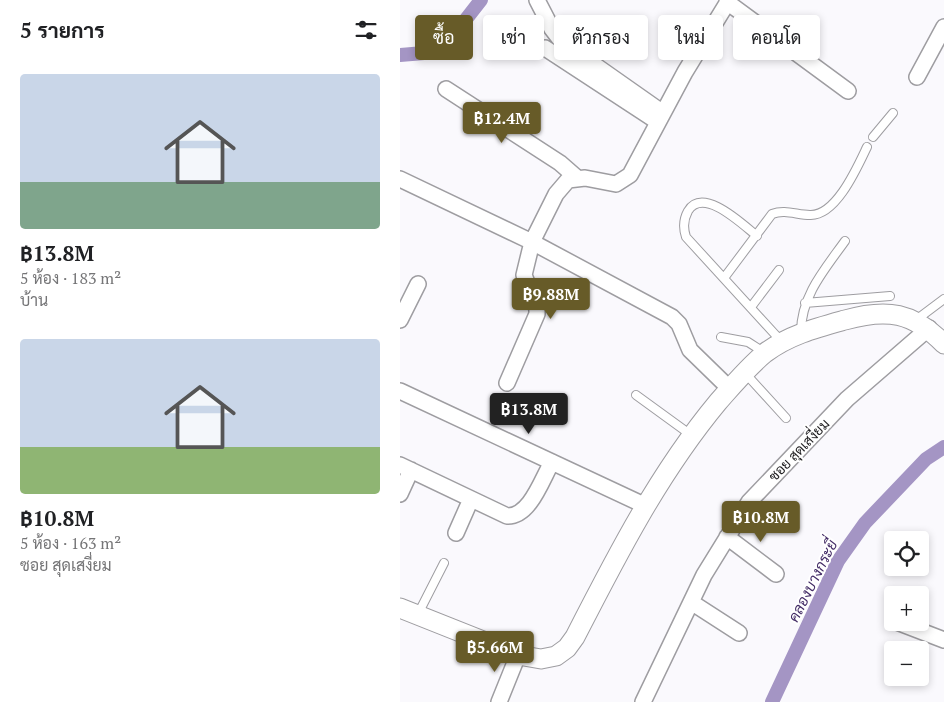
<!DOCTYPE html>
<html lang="th">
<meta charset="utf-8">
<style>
body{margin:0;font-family:"PT Serif",Sarabun,serif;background:#f2f2f2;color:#202124;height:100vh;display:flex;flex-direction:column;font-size:19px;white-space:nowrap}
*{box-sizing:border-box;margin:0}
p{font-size:16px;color:#757577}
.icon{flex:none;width:28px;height:28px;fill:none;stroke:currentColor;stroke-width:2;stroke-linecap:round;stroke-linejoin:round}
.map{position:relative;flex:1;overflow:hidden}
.drawer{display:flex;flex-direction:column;background:#fff;width:400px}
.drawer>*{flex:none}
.hud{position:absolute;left:15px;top:15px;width:454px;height:45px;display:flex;gap:10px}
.fabs{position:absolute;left:484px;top:531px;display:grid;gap:10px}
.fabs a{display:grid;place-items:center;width:45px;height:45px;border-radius:5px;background:#fff;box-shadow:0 2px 8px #0003;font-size:25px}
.price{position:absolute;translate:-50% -42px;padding:0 11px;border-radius:5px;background:#675b28;color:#fff;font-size:16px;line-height:32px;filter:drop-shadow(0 1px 2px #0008)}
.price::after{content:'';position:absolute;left:50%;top:30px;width:15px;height:11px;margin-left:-8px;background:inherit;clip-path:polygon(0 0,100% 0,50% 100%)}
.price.current{background:#222;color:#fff}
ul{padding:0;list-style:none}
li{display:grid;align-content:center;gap:10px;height:265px;padding:0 20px}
li span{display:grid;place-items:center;height:155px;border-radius:5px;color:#555}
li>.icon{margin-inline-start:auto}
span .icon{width:90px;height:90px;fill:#fffc;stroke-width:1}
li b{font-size:21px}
h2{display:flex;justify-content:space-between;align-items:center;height:60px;padding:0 20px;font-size:21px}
.chip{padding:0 18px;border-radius:5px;background:#fff;box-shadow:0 2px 8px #0003;font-size:18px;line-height:45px}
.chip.current{background:#675b28;color:#fff}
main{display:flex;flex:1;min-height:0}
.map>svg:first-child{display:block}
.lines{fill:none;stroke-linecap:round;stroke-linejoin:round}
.canal{stroke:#a495c4;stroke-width:14}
.service-casing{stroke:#9e9da1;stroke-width:10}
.minor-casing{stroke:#9e9da1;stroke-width:18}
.tertiary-casing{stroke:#9e9da1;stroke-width:21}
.service{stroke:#fff;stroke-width:8}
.minor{stroke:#fff;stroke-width:15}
.tertiary{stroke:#fff;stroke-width:19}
.labels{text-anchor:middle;stroke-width:4;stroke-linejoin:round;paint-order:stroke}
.street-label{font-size:14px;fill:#201f21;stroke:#fff}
.water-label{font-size:15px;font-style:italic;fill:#432c66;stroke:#fff}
</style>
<main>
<section class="drawer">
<h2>5 รายการ<svg class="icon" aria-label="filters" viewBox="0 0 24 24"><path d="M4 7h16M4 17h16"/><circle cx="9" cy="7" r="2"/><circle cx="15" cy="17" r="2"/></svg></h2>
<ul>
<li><span style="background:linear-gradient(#c9d6e8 70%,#7fa58c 0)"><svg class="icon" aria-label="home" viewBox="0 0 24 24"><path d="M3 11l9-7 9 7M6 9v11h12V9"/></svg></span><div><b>฿13.8M</b><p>5 ห้อง · 183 m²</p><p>บ้าน</p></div></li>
<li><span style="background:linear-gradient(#c9d6e8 70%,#8fb573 0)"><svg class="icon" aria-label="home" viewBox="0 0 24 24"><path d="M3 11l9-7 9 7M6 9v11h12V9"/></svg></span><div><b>฿10.8M</b><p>5 ห้อง · 163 m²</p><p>ซอย สุดเสงี่ยม</p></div></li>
</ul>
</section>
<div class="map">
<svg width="544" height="702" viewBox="0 0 544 702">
<rect width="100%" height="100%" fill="#faf9fd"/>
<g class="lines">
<!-- canal -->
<path class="canal" d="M0,55L24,53L56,32L81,0
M372,702L438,561L465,523L526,459L544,447"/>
<!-- service casing -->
<g class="service-casing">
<path id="service" d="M473,137L493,113
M357,236C342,224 303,186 288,211C283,220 283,228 286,237L382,342
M324,278L372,214C385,209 397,215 410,215C436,216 457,168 467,147
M405,303L490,296
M351,307L379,270
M516,320L544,299
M401,332C401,296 425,269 445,241
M321,337L348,342L365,353
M345,373L386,418
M236,395L291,435
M18,614L44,563"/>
</g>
<!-- minor casing -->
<g class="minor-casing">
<path id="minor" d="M137,0L152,29L162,42L263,113
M329,0L285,72L230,175L216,184L185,178L168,180L156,194L132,242L272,317L279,324L290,350L330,389
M327,2L448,91
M145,48L258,122
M517,77L544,27
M46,89L160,163L176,177
M0,179L132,242L124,275L137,309V314L107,383
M0,320L18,284
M0,391L246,506
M0,465L107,516C130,517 142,479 152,462
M0,494L11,470
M56,533L71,499
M327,537L376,574
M291,602L339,633
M497,622L544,640
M99,702L118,655
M243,702L304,575L349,502L447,399L529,328"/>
</g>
<!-- tertiary casing -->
<g class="tertiary-casing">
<path id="tertiary" d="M0,608L118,655L141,659L156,656L167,648L175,637C217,555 259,473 318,402C333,385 348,367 365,353C389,335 416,328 445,320C487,308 513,312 544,344"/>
</g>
<!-- service -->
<use href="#service" class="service"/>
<!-- minor -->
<use href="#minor" class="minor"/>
<!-- tertiary -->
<use href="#tertiary" class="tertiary"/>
</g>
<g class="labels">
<!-- street labels -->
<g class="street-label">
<text transform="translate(399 450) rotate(-46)" y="5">ซอย สุดเสงี่ยม</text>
</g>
<!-- water labels -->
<g class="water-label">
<text transform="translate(413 581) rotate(-63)" y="5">คลองบางกระยี่</text>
</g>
</g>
</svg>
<div class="fabs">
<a><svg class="icon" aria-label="locate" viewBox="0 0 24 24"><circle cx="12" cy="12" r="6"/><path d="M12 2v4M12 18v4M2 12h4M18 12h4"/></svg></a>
<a>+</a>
<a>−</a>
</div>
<b class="price" style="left:102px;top:144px">฿12.4M</b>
<b class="price" style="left:151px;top:320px">฿9.88M</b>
<b class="price current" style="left:129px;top:435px">฿13.8M</b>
<b class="price" style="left:361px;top:543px">฿10.8M</b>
<b class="price" style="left:95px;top:673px">฿5.66M</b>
<div class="hud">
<a class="chip current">ซื้อ</a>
<a class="chip">เช่า</a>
<a class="chip">ตัวกรอง</a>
<a class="chip">ใหม่</a>
<a class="chip">คอนโด</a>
</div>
</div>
</main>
